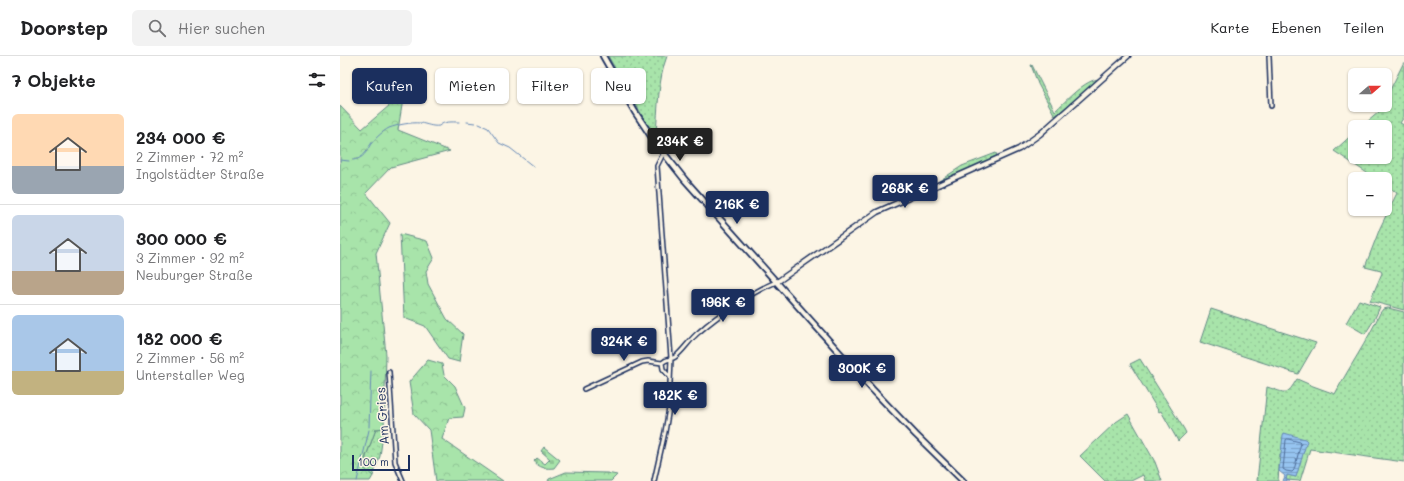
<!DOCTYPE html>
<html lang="de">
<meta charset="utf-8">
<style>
body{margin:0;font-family:Mali,sans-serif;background:#f2f2f2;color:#202124;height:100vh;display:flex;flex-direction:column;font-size:15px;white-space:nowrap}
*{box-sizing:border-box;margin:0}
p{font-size:13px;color:#757577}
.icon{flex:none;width:22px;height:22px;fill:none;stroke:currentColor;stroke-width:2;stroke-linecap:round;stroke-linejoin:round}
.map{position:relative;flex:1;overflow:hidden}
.drawer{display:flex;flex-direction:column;background:#fff;width:340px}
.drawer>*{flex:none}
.banner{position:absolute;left:12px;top:12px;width:380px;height:36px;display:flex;gap:8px}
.needle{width:26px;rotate:70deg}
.buttons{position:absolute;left:1008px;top:12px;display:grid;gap:8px}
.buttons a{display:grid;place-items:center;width:44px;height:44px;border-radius:6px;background:#fff;box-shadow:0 1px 3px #0004;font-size:20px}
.scale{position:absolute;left:12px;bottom:10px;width:58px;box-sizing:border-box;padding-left:4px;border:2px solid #1b2f5e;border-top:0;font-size:11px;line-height:14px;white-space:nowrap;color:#1b2f5e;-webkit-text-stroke:3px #fcf5e5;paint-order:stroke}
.price{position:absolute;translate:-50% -34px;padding:0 9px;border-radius:4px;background:#1b2f5e;color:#fff;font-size:13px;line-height:26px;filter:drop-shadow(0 1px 2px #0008)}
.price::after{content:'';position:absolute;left:50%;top:24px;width:12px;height:9px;margin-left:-6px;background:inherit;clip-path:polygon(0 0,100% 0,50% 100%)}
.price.current{background:#222;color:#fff}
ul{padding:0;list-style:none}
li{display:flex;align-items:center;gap:12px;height:100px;padding:0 12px}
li+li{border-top:1px solid #e0e0e0}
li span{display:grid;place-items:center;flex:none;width:112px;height:80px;border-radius:6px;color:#555}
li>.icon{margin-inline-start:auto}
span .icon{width:48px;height:48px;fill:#fffc;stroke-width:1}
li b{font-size:17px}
h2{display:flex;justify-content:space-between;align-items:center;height:48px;padding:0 12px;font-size:17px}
.tag{padding:0 14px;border-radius:6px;background:#fff;box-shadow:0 1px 3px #0004;font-size:14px;line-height:36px}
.tag.current{background:#1b2f5e;color:#fff}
header{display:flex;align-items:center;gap:24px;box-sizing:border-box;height:56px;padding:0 20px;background:#fff;border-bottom:1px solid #e0e0e0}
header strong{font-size:19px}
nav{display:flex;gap:22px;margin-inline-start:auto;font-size:14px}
.search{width:280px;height:36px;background:#f2f2f2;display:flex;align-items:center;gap:10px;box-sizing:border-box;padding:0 14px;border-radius:6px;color:#757577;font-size:15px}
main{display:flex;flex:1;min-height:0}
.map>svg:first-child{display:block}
.grass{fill:url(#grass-dots);stroke:#628a84}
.forest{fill:url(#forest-crowns);stroke:#628a84}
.cemetery{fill:url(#cemetery-stones);stroke:#628a84}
.water{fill:url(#water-rules);stroke:#6588b6}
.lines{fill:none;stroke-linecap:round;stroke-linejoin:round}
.shore{stroke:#4c6b98;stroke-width:1}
.stream{stroke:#6588b6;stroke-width:1}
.minor-casing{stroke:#1b2f5e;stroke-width:6}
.tertiary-casing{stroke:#1b2f5e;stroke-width:7}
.secondary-casing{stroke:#1b2f5e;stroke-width:8}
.minor{stroke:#fcf5e5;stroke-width:3}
.tertiary{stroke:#fcf5e5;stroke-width:4}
.secondary{stroke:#fcf5e5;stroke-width:4.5}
.labels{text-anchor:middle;stroke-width:3;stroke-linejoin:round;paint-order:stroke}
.street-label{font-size:13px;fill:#1b2f5e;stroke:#fcf5e5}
</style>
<header>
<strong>Doorstep</strong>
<div class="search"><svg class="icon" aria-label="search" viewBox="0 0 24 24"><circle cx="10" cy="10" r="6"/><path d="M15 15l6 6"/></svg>Hier suchen</div>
<nav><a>Karte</a><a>Ebenen</a><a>Teilen</a></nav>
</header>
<main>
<section class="drawer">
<h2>7 Objekte<svg class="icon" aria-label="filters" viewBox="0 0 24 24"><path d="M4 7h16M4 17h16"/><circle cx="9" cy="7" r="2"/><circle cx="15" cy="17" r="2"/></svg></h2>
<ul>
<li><span style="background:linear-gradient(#ffd9b3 65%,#9aa5b1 0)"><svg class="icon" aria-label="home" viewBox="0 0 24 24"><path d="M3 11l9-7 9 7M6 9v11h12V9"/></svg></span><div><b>234 000 €</b><p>2 Zimmer · 72 m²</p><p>Ingolstädter Straße</p></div></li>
<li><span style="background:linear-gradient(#c9d6e8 70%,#b9a48a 0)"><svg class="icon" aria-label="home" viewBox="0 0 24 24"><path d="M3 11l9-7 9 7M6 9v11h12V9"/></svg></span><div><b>300 000 €</b><p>3 Zimmer · 92 m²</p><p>Neuburger Straße</p></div></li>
<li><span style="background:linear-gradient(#a9c7e8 70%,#c2b280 0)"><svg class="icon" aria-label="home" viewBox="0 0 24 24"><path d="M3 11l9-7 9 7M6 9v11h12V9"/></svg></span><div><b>182 000 €</b><p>2 Zimmer · 56 m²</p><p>Unterstaller Weg</p></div></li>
</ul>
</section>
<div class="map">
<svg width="1064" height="425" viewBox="0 0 1064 425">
<defs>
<pattern id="grass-dots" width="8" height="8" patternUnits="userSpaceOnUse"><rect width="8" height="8" fill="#a8e4aa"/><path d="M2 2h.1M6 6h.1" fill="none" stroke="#90c495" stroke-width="1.8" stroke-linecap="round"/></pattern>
<pattern id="forest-crowns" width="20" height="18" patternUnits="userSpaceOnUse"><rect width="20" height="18" fill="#a8e4aa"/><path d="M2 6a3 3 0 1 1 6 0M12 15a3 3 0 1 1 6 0" fill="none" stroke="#90c495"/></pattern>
<pattern id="cemetery-stones" width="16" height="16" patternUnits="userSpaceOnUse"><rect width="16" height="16" fill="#a8e4aa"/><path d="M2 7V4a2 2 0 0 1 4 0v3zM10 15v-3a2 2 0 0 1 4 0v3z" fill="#90c495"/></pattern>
<pattern id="water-rules" width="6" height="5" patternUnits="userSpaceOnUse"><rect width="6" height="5" fill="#96c4f0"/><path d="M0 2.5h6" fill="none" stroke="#7aa0c6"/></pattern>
</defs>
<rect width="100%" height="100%" fill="#fcf5e5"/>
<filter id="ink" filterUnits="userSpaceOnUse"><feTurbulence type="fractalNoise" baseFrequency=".025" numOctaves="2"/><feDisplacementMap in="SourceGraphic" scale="8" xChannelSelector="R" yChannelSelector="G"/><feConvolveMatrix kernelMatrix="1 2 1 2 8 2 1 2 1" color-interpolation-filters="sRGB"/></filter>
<g filter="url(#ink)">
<!-- grass -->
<path class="grass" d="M268,0H327C318,24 318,52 316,78L314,79L293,44Z
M1064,6V61L1060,67L1064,69V254L1030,245L1042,217L1041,215L1025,211L1040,172L1057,137L1045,129V123H1036L994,95L1015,76V101H1045V71H1021L1039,56L1042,49H1045V44Z
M691,9H692L715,55C726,45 745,23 760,23L715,60L698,28Z
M656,97L657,101L596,127L622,110Z
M1019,244L1040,251L1034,264L1025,278L1006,267Z
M1048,252L1064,256V406L970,393L960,425L946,424L947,419L956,421L940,398L938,425H917L927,331C947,337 946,341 957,323L973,330L995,338C1009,311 1027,286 1040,257L1043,253Z
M871,253L976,287L958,318L860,286Z
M800,303L844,373L846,377L838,385L821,355L819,356L790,308Z
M788,358L815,406L822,425H805L803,419L791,425H765L740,400L776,366Z
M44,372L40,400L33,420L22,412L36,373Z"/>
<!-- forest -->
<path class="forest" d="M64,37L58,74L110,95L51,111L26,137L50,167L36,197L46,299L44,372L36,373L22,411L33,420L30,425H0V50L22,73Z
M60,178L87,185L94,202L86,215L88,228L107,263L123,278L119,306L108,303L85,270L64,262Z
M88,304L102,308L104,319L115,330L125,352L123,361L109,362L102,383L163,425H96L89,374L74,358L69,326Z
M226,416L267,417L277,419L271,425H208L209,423Z"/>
<!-- cemetery -->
<path class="cemetery" d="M204,391L220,404L214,412C206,413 199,412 194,405L197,402L205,408L210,403L201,395Z"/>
<!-- water -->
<path class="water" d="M944,377L965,383L967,385L956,421L947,419L946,424L950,425H943L945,420L939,415L943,379Z"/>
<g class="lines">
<!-- shore -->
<path class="shore" d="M948,383L960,386L961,387L954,414L952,416L946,415L943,413L946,384Z"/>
<!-- stream -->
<path class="stream" d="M127,66L135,67
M139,68L148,72L159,87L170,92L194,111
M0,104L9,105
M13,104C21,103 25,99 29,91C32,85 43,75 49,72C57,69 71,66 80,67C87,68 92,71 99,70C104,65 112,66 119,66
M29,371L31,315
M17,425L29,374"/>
<!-- minor casing -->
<g class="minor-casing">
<path id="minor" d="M929,0L931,50
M322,307L323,313L330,321
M49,316L55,406L63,425
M244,333L302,306L308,305L322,307C327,302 331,304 335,301C344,294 350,283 359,276C378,259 412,236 436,226
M314,425L325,376L329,352L331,302L317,110L323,98"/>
</g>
<!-- tertiary casing -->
<g class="tertiary-casing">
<path id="tertiary" d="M437,226L537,156L679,93L700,78L788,0"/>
</g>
<!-- secondary casing -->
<g class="secondary-casing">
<path id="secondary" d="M263,0L295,56L315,86L345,124L532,333L576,379L623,425"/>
</g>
<!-- minor -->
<use href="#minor" class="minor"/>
<!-- tertiary -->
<use href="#tertiary" class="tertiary"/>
<!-- secondary -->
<use href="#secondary" class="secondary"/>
</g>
</g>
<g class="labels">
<!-- street labels -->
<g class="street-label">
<text transform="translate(42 360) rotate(-94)" y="5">Am Gries</text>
</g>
</g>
</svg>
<div class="buttons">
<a><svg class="needle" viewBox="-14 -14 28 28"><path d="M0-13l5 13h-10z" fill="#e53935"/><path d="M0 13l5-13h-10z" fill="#757577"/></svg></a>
<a>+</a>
<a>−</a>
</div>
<div class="scale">100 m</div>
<b class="price current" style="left:340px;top:106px">234K €</b>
<b class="price" style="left:565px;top:153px">268K €</b>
<b class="price" style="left:397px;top:169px">216K €</b>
<b class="price" style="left:383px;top:267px">196K €</b>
<b class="price" style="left:284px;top:306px">324K €</b>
<b class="price" style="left:522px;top:333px">300K €</b>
<b class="price" style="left:335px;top:360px">182K €</b>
<div class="banner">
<a class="tag current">Kaufen</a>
<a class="tag">Mieten</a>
<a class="tag">Filter</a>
<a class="tag">Neu</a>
</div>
</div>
</main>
